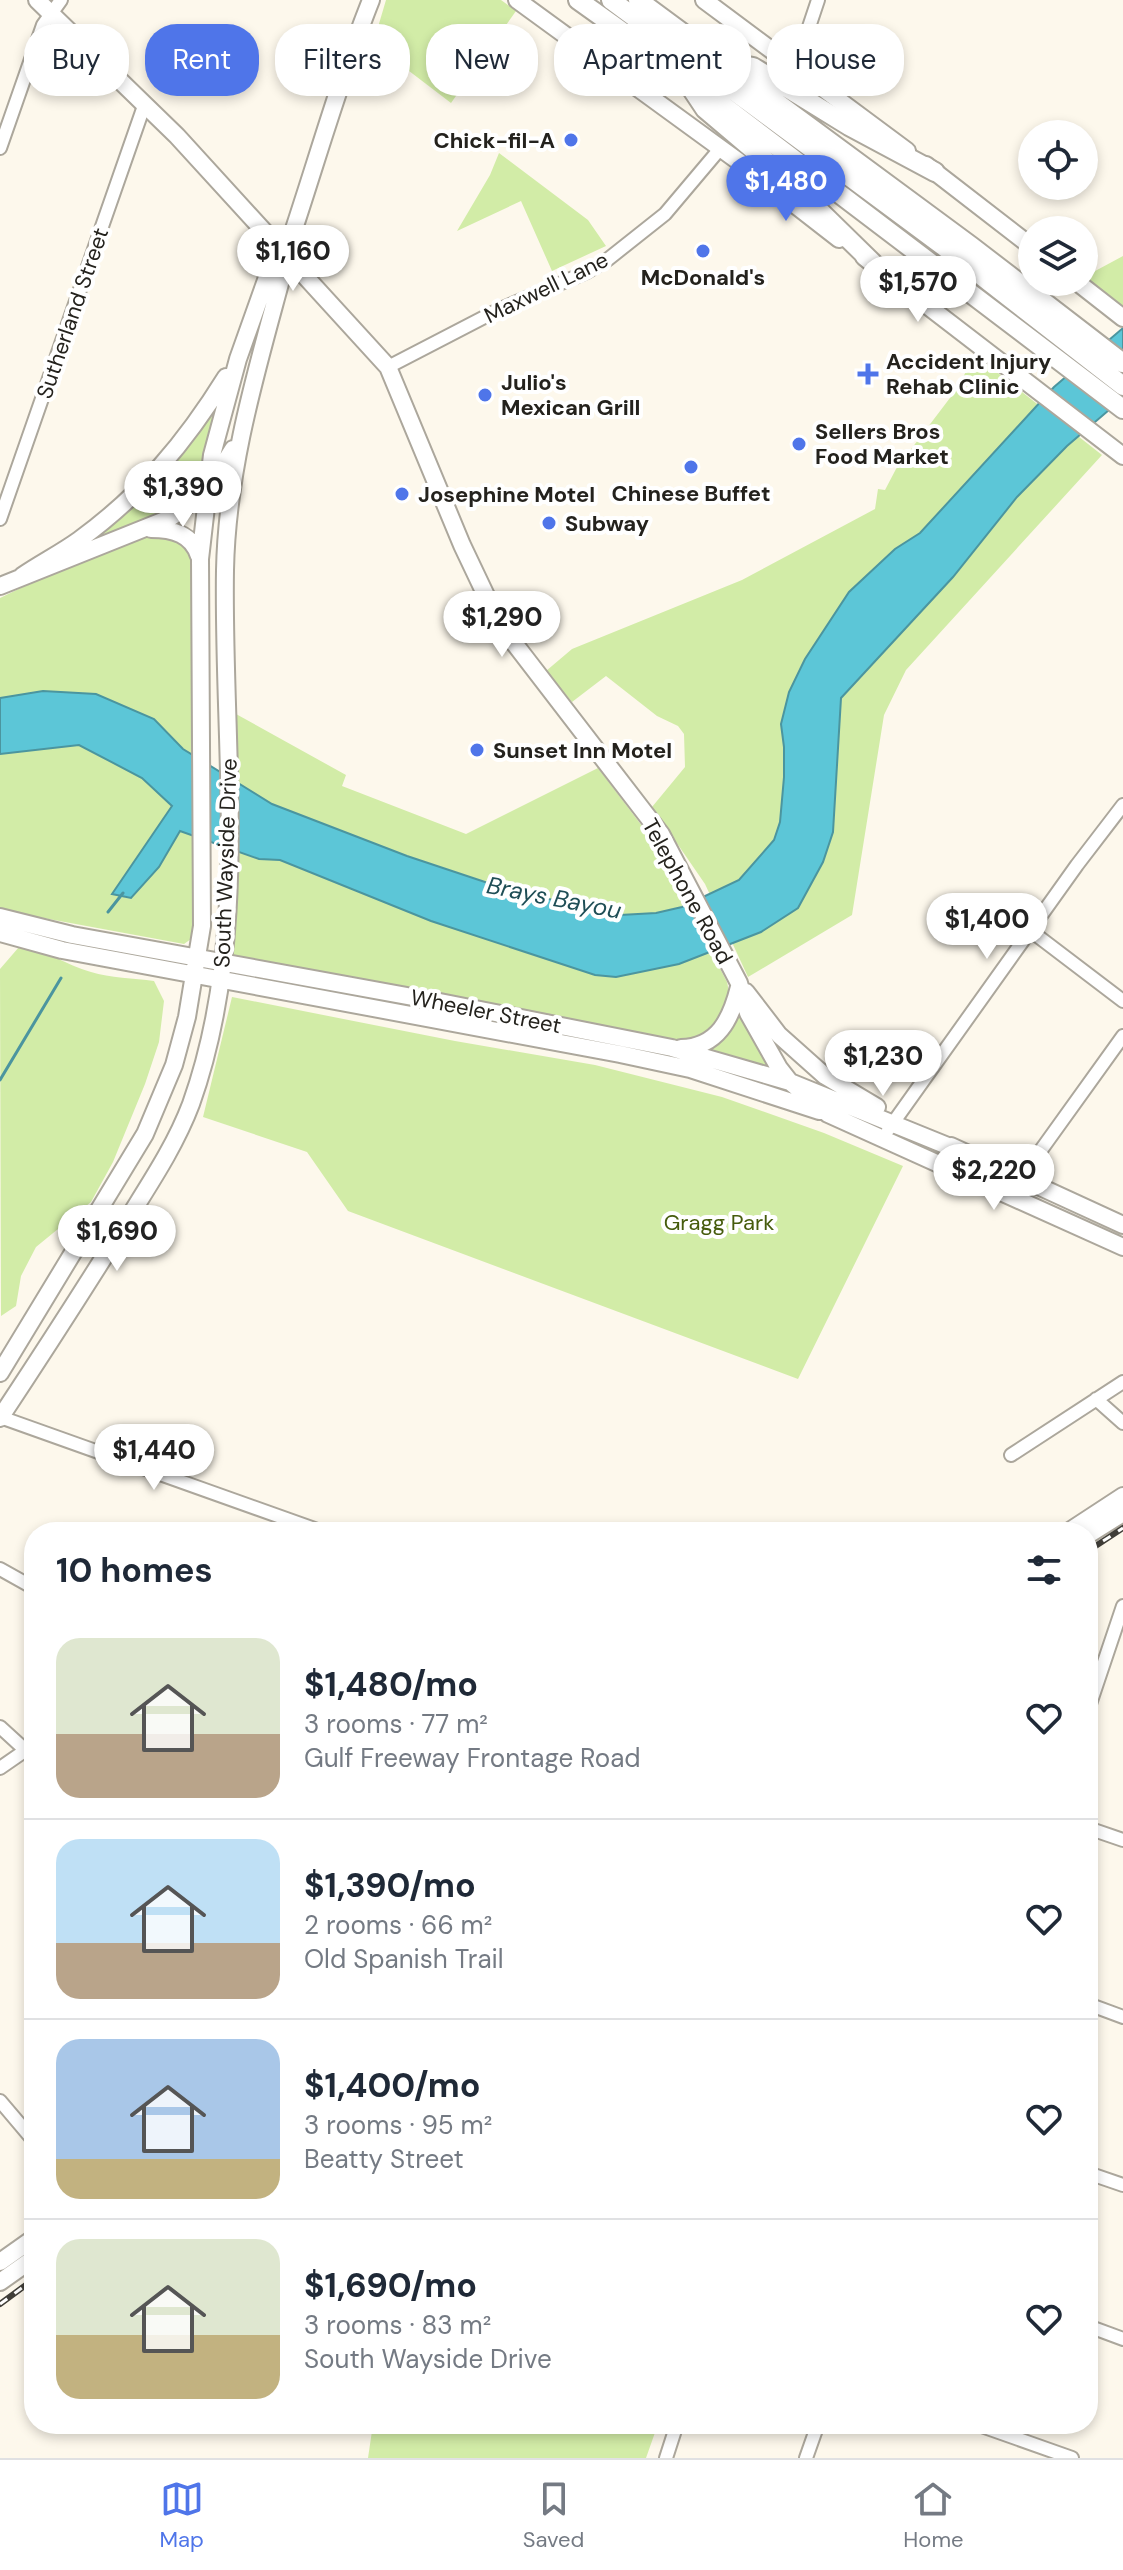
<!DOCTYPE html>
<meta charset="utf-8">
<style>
body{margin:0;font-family:"DM Sans",sans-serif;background:#f6f6f7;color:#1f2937;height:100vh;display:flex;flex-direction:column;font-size:30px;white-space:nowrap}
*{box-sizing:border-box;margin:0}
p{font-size:26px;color:#747a83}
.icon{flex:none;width:44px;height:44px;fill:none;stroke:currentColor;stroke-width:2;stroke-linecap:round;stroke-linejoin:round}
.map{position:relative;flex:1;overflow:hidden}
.drawer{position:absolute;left:24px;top:1522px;width:1074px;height:912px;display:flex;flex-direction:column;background:#fff;border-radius:32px;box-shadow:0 4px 12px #0003}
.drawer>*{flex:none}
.hud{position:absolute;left:24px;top:24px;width:1076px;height:72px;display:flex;gap:16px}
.controls{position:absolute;left:1018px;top:120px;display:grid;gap:16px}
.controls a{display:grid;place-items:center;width:80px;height:80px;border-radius:50%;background:#fff;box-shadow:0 4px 12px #0003;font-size:40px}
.price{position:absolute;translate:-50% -68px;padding:0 18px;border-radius:28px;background:#fff;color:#222;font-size:26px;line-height:52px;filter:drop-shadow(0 2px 4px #0008)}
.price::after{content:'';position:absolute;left:50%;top:48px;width:24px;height:18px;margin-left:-12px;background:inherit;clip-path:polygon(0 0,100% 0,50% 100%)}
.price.on{background:#4f75e9;color:#fff}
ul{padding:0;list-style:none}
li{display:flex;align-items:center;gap:24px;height:200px;padding:0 32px}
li+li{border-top:2px solid #e0e1e3}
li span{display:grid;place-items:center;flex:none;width:224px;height:160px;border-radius:24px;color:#555}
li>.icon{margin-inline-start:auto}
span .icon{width:96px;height:96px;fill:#fffc;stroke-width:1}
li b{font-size:34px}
h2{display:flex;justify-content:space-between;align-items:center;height:96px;padding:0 32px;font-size:34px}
.tag{padding:0 28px;border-radius:32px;background:#fff;box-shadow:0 4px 12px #0003;font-size:28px;line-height:72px}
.tag.on{background:#4f75e9;color:#fff}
.tab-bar{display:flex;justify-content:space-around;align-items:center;height:112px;border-top:2px solid #e0e1e3;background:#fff;font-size:22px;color:#747a83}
.tab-bar a{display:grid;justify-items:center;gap:4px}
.tab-bar .on{color:#4f75e9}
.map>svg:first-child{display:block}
.green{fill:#d2eca7}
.water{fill:#5cc6d7;stroke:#4b959f;stroke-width:2}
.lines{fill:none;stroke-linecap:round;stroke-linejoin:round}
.stream{stroke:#4b959f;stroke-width:3}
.minor-casing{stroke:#aca79c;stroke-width:16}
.major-casing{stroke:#aca79c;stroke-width:20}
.highway-casing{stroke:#aca79c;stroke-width:22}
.minor{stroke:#fff;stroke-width:12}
.major{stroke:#fff;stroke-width:16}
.highway{stroke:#fff;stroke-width:18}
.rail-casing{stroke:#403e38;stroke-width:6}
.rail{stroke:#fff;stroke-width:3;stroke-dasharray:9;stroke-linecap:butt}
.poi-dot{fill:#4f75e9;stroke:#fff;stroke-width:3}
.labels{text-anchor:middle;stroke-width:8;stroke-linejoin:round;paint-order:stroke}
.poi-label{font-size:22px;font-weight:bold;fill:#24221d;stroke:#fff;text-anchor:start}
.street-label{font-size:22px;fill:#24221d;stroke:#fff}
.park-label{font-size:22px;fill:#465c0d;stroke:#fff}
.water-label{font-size:24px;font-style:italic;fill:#1f4e56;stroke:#fff}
</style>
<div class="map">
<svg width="1123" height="2458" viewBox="0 0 1123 2458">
<rect width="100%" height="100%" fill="#fdf8ec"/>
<!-- green -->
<path class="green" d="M386,0H501L516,11L451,103L396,61L395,55L384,46L373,44Z
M499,153L588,220L606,246L552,271L521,201L457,231L490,175Z
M1123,256V307L1084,277Z
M975,355L1102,455L906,670L884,715L852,915L748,977L705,884L652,807L685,767L684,734L678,726L657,716L606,676L572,702L546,671L572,649L742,580L875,509L878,489L885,490L896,469L956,390Z
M217,401L195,491L180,505L153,518L93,541L91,537Z
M151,532L185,541L193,558L196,923L191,939L184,944L0,910V598L64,567Z
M236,714L346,775L342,786L466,834L598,768L655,843L727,982C734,1010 718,1032 691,1041C684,1043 673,1041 666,1040L234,956L230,944L239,851Z
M19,947C45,949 66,965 91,972C110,978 134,978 154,981L164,1001L159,1042L145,1084L113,1162L91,1202L36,1247L21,1276L16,1306L1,1316L0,969Z
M232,997L455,1041L595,1065L722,1097L824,1133L903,1166L798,1379L348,1211L307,1152L203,1117Z
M738,1012H743L771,1065L766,1067L711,1051L710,1046Z
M373,2424H658L646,2458H368Z"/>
<!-- water -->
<path class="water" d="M1123,328V398L1067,446L1017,497L953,577L841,698L833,832L823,862L798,908L761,932L679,964L616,977L595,975L431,921L280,860L259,859L180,831L159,867L131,898L112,894L172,806L142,778L79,745L0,754V698L43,691L96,694L154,719L183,749L272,804L407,856L509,890L620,915L656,913L682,907L739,880L774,840L780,822L784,777V747L781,724L789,692L805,659L849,592L895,549L920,533L1054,387Z"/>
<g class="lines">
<!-- stream -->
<path class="stream" d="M108,912L123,893
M0,1080L61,978"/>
<!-- minor casing -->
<g class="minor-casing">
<path id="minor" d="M796,66L818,0
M0,148L43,25L61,0
M388,367L498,310L587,272L607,260L665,214L719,150
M0,519L144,106
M1031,931L1123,1001
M888,1130L1077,865L1123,805
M1008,1196L1123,1036
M1096,1399L1123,1423
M0,1417L323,1532
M1011,1455L1123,1382
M0,1569L34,1588
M1088,1710L1123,1606
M0,1727L34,1758
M0,1768L26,1750
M1088,1828L1123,1840
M1088,2004L1123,2017
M0,2101L34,2141
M1088,2173L1123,2185
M1088,2326L1123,2339
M976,2424L1072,2458
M666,2458L677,2424
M806,2458L818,2424"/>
</g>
<!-- major casing -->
<g class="major-casing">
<path id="major" d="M37,0L177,136L388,367L462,545L490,604L514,643L661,834L739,983L748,1013L779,1068L790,1082L828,1114L1123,1247
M517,0L749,169L839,239
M704,0L907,151
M926,165L1032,247
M864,257L1123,456
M1077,282L1123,318
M151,529C173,529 192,534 199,556
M22,576C41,563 61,553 79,540C142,494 185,443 226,377
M0,586L170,518C197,501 217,476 233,449
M0,917L72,935L440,1002L672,1048L790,1082L960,1151
M0,933L62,950L620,1054L690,1069L819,1111
M746,992L779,1035L825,1076L877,1107
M681,1048C718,1047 731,1019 739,987
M951,1146L1123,1225
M0,1373L145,1134L174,1065L187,1017L202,926L200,559L212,455L238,359L270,269L285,256
M0,1418C41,1356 81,1294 121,1230C146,1189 174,1149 191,1104C252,933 222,748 225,570C227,470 255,376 281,280L285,256C314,171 338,83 371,0
M1068,1532L1123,1496
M1088,1535L1123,1513
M0,2262L34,2238
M0,2282L34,2258"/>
</g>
<!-- highway casing -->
<g class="highway-casing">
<path id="highway" d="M578,0L683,75L1123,409
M611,0L943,246L1123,386
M638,0L971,246L1123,363
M727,62L753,67L849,126L935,172
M691,88L705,109L784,176L875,265"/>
</g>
<!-- minor -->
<use href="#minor" class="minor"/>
<!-- major -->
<use href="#major" class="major"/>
<!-- highway -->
<use href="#highway" class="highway"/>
<!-- rail casing -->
<g class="rail-casing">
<path id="rail" d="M1088,1551L1123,1528
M0,2304L34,2279"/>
</g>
<!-- rail -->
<use href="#rail" class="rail"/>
</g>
<!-- markers -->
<g class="poi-dot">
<circle cx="571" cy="140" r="8"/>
<circle cx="703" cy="251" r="8"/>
<path d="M864 362h8v8h8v8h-8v8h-8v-8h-8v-8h8z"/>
<circle cx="485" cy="395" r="8"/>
<circle cx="799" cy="444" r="8"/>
<circle cx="691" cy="467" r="8"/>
<circle cx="402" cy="494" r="8"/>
<circle cx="549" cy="523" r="8"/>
<circle cx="477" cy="750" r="8"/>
</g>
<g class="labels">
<!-- poi labels -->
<g class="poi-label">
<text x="555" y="148" text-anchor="end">Chick-fil-A</text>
<text x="703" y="285" text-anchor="middle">McDonald's</text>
<text x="886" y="369">Accident Injury<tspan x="886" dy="25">Rehab Clinic</tspan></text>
<text x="501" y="390">Julio's<tspan x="501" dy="25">Mexican Grill</tspan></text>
<text x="815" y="439">Sellers Bros<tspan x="815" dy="25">Food Market</tspan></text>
<text x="691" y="501" text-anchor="middle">Chinese Buffet</text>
<text x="418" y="502">Josephine Motel</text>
<text x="565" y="531">Subway</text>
<text x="493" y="758">Sunset Inn Motel</text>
</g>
<!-- street labels -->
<g class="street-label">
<text transform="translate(546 287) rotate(-26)" y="8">Maxwell Lane</text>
<text transform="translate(72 313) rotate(-71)" y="8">Sutherland Street</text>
<text transform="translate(225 863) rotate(-88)" y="8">South Wayside Drive</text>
<text transform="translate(688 891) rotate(61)" y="8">Telephone Road</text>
<text transform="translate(486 1011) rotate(11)" y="8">Wheeler Street</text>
</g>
<!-- park labels -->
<g class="park-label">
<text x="719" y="1230">Gragg Park</text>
</g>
<!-- water labels -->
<g class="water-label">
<text transform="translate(554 898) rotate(11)" y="8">Brays Bayou</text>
</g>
</g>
</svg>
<div class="controls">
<a><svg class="icon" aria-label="locate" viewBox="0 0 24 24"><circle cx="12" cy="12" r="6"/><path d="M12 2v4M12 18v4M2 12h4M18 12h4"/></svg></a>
<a><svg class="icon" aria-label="layers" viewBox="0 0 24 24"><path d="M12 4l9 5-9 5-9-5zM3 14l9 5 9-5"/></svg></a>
</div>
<b class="price on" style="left:786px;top:223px">$1,480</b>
<b class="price" style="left:293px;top:293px">$1,160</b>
<b class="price" style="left:918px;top:324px">$1,570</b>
<b class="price" style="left:183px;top:529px">$1,390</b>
<b class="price" style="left:502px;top:659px">$1,290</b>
<b class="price" style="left:987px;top:961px">$1,400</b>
<b class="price" style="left:883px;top:1098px">$1,230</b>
<b class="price" style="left:994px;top:1212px">$2,220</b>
<b class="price" style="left:117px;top:1273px">$1,690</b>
<b class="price" style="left:154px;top:1492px">$1,440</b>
<div class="hud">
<a class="tag">Buy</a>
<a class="tag on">Rent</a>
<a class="tag">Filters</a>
<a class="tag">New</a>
<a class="tag">Apartment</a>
<a class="tag">House</a>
</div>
<section class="drawer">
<h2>10 homes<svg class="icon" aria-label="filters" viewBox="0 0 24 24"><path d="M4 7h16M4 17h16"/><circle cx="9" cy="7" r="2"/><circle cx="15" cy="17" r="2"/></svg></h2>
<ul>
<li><span style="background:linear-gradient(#dfe7d0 60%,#b9a48a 0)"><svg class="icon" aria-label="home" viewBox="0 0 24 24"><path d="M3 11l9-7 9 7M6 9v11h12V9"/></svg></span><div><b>$1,480/mo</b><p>3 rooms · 77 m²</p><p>Gulf Freeway Frontage Road</p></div><svg class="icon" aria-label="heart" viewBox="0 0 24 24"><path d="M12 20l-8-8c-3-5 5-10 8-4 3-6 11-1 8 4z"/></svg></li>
<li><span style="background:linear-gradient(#bfe0f5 65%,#b9a48a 0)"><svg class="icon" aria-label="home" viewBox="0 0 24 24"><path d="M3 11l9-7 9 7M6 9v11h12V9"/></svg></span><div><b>$1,390/mo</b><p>2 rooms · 66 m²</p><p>Old Spanish Trail</p></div><svg class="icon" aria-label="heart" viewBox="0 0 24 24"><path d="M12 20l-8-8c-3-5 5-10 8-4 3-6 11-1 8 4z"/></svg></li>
<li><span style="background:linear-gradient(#a9c7e8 75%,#c2b280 0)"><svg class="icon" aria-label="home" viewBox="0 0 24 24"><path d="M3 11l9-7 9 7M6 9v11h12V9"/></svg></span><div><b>$1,400/mo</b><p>3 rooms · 95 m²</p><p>Beatty Street</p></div><svg class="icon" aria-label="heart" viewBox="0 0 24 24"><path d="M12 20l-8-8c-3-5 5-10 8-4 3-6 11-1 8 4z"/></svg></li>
<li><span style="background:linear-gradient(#dfe7d0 60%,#c2b280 0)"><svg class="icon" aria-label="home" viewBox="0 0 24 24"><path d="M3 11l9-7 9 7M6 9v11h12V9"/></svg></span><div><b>$1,690/mo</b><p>3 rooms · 83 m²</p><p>South Wayside Drive</p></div><svg class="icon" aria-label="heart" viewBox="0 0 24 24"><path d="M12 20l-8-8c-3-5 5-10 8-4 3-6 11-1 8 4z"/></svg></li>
</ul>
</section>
</div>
<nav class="tab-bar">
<a class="on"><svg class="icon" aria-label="map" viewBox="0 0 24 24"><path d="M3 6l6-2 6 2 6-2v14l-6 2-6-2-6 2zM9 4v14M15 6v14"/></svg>Map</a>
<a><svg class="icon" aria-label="saved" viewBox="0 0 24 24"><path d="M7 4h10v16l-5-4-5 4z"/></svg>Saved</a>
<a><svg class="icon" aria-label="home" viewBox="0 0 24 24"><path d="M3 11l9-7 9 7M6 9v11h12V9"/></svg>Home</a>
</nav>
